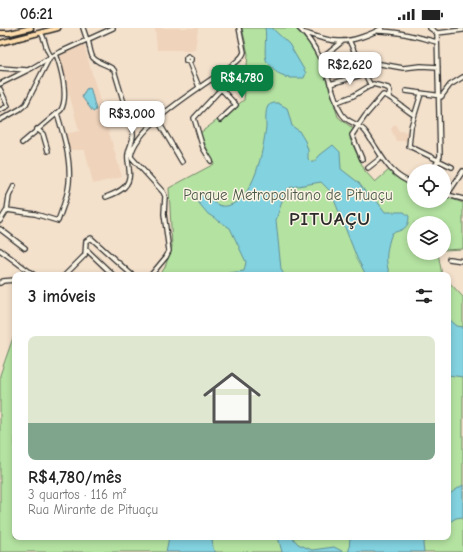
<!DOCTYPE html>
<html lang="pt">
<meta charset="utf-8">
<style>
body{margin:0;font-family:"Comic Neue",sans-serif;background:#f2f2f2;color:#222;height:100vh;display:flex;flex-direction:column;font-size:15px;white-space:nowrap}
*{box-sizing:border-box;margin:0}
p{font-size:13px;color:#767676}
.icon{flex:none;width:22px;height:22px;fill:none;stroke:currentColor;stroke-width:2;stroke-linecap:round;stroke-linejoin:round}
.map{position:relative;flex:1;overflow:hidden}
.drawer{position:absolute;left:12px;top:244px;width:439px;height:268px;display:flex;flex-direction:column;background:#fff;border-radius:8px;box-shadow:0 2px 6px #0003}
.drawer>*{flex:none}
.buttons{position:absolute;left:407px;top:136px;display:grid;gap:8px}
.buttons a{display:grid;place-items:center;width:44px;height:44px;border-radius:50%;background:#fff;box-shadow:0 2px 6px #0003;font-size:20px}
.price{position:absolute;translate:-50% -34px;padding:0 9px;border-radius:8px;background:#fff;color:#222;font-size:13px;line-height:26px;filter:drop-shadow(0 1px 2px #0008)}
.price::after{content:'';position:absolute;left:50%;top:24px;width:12px;height:9px;margin-left:-6px;background:inherit;clip-path:polygon(0 0,100% 0,50% 100%)}
.price.current{background:#0b8043;color:#fff}
ul{padding:0;list-style:none}
li{display:grid;align-content:center;gap:8px;height:212px;padding:0 16px}
li+li{border-top:1px solid #e0e0e0}
li span{display:grid;place-items:center;height:124px;border-radius:8px;color:#555}
li>.icon{margin-inline-start:auto}
span .icon{width:72px;height:72px;fill:#fffc;stroke-width:1}
li b{font-size:17px}
h2{display:flex;justify-content:space-between;align-items:center;height:48px;padding:0 16px;font-size:17px}
.status{display:flex;justify-content:space-between;align-items:center;height:28px;padding:0 20px;background:#fff;direction:ltr}
.status svg{height:11px;fill:currentColor}
.map>svg:first-child{display:block}
.built{fill:#efd3bb}
.green{fill:#b4e2a1;stroke:#708666}
.water{fill:#83d2e0;stroke:#608f98}
.lines{fill:none;stroke-linecap:round;stroke-linejoin:round}
.minor-casing{stroke:#2b2b2b;stroke-width:6}
.major-casing{stroke:#2b2b2b;stroke-width:7}
.minor{stroke:#fcf5e5;stroke-width:3.5}
.major{stroke:#fddcac;stroke-width:4}
.labels{text-anchor:middle;stroke-width:3;stroke-linejoin:round;paint-order:stroke}
.park-label{font-size:15px;fill:#4d5948;stroke:#fcf5e5}
.district-label{font-size:19px;font-weight:bold;letter-spacing:1px;fill:#2b2b2b;stroke:#fcf5e5}
</style>
<div class="status"><b>06:21</b><svg viewBox="0 0 49 12"><path d="M0 12V9h3v3zM5 12V6h3v6zM10 12V3h3v9zM15 12V0h3v12zM26 1h20v11H26zM47 4h2v5h-2z"/></svg></div>
<div class="map">
<svg width="463" height="524" viewBox="0 0 463 524">
<rect width="100%" height="100%" fill="#f4e1cc"/>
<filter id="ink" filterUnits="userSpaceOnUse"><feTurbulence type="fractalNoise" baseFrequency=".025" numOctaves="2"/><feDisplacementMap in="SourceGraphic" scale="8" xChannelSelector="R" yChannelSelector="G"/><feConvolveMatrix kernelMatrix="1 2 1 2 8 2 1 2 1" color-interpolation-filters="sRGB"/></filter>
<g filter="url(#ink)">
<!-- built -->
<path class="built" d="M155,0H198L195,22H157Z
M83,14L122,149L93,156L85,122H70L65,106L79,103L59,27Z
M395,96L399,103L409,104L407,113H396L391,101Z"/>
<!-- green -->
<path class="green" d="M242,0H295L311,17L323,40L338,89L355,102L351,107L350,111L365,143L375,154L389,142L400,152L414,157V173H444V168L463,175V221L444,222V195H414V225H438L442,247H160L165,239L172,219L169,160L214,136L200,105L244,72L248,26Z
M448,253L463,269V524H0V347L15,304V509H448Z"/>
<!-- water -->
<path class="water" d="M265,0H272L289,16L306,45L304,50H289L288,48L285,50V48C279,46 275,44 272,39C270,37 269,36 267,34C263,28 267,9 265,0Z
M89,60L91,62L96,82L93,84L82,69L86,61Z
M274,75H278L287,80L292,98L299,103L305,113L308,122V131L311,134H314L320,127L333,117L340,124L341,141L359,155L368,168L376,172L385,184H404L409,188C409,201 402,202 392,205C387,218 384,234 390,247H366L357,230L331,164L321,154L292,159L287,161L284,167L276,192L281,241L284,247H225L229,245L244,243L246,234L230,200L208,186L198,174L200,167C210,168 215,180 227,178C255,172 263,122 266,99C266,93 265,83 268,78C270,76 271,76 274,75Z
M448,290L457,298L463,299V349L448,347Z
M463,457V489L456,490L448,495V467Z
M169,509H212L213,521L216,524H166Z
M278,509H292L298,516L312,522L334,519L344,524H282Z
M350,509H427L423,517L424,524H346L349,523Z"/>
<g class="lines">
<!-- minor casing -->
<g class="minor-casing">
<path id="minor" d="M83,0L87,12
M299,0C321,21 329,52 339,81C346,96 355,93 364,102C368,106 370,111 373,115C385,134 392,148 414,156
M430,0L437,5
M378,3C398,3 417,9 437,14
M41,5C46,12 45,22 51,28
M305,5C315,8 327,13 339,13C351,14 372,6 382,0
M437,5L463,2
M88,11C89,16 90,23 92,28C95,35 108,36 114,42L133,105C134,114 129,118 128,126C127,131 129,136 129,141C132,158 120,164 106,169
M349,12L358,32
M321,31L343,13
M365,33V46L371,58
M189,34L191,32V30L188,28L186,30V33L189,34L199,59
M324,39L347,33L358,32L403,40L421,38L438,39
M0,40L27,42
M212,51L236,77L220,92
M0,56L32,40L56,26L113,0
M330,56L365,46
M0,61L8,78L0,82
M406,63L442,68
M421,66L411,99L409,118L452,139
M441,69L450,57L463,49
M337,74L353,68L373,56L388,60L390,63L389,68
M157,91L182,134
M0,92L20,81L26,76L50,29
M37,101L43,106L48,123
M22,115L61,82C69,68 61,40 56,26
M362,131L352,107L365,88L383,67C390,67 406,83 414,87
M211,133L203,120L194,90L221,61
M368,140L382,129
M423,143V142
M433,143L440,128L437,5
M444,166L463,171
M447,167L463,143
M7,182L35,186L58,193C62,181 68,168 69,155C71,131 64,108 57,85
M0,193L7,182L9,168L14,158
M0,201L25,220
M86,221L113,247
M0,222L34,247
M449,231L463,233
M65,247L85,227L86,213L91,210L132,247
M151,247L166,229L169,223L164,186L165,168L163,164L132,130L131,128C135,99 198,61 222,44C229,39 242,32 244,24L239,0
M0,255L3,253L15,252"/>
</g>
<!-- major casing -->
<g class="major-casing">
<path id="major" d="M0,5H10L31,0
M0,15L58,0"/>
</g>
<!-- minor -->
<use href="#minor" class="minor"/>
<!-- major -->
<use href="#major" class="major"/>
</g>
</g>
<g class="labels">
<!-- park labels -->
<g class="park-label">
<text x="288" y="172">Parque Metropolitano de Pituaçu</text>
</g>
<!-- district labels -->
<g class="district-label">
<text x="330" y="197">PITUAÇU</text>
</g>
</g>
</svg>
<div class="buttons">
<a><svg class="icon" aria-label="locate" viewBox="0 0 24 24"><circle cx="12" cy="12" r="6"/><path d="M12 2v4M12 18v4M2 12h4M18 12h4"/></svg></a>
<a><svg class="icon" aria-label="layers" viewBox="0 0 24 24"><path d="M12 4l9 5-9 5-9-5zM3 14l9 5 9-5"/></svg></a>
</div>
<b class="price" style="left:350px;top:58px">R$2,620</b>
<b class="price current" style="left:242px;top:71px">R$4,780</b>
<b class="price" style="left:132px;top:107px">R$3,000</b>
<section class="drawer">
<h2>3 imóveis<svg class="icon" aria-label="filters" viewBox="0 0 24 24"><path d="M4 7h16M4 17h16"/><circle cx="9" cy="7" r="2"/><circle cx="15" cy="17" r="2"/></svg></h2>
<ul>
<li><span style="background:linear-gradient(#dfe7d0 70%,#7fa58c 0)"><svg class="icon" aria-label="home" viewBox="0 0 24 24"><path d="M3 11l9-7 9 7M6 9v11h12V9"/></svg></span><div><b>R$4,780/mês</b><p>3 quartos · 116 m²</p><p>Rua Mirante de Pituaçu</p></div></li>
</ul>
</section>
</div>
